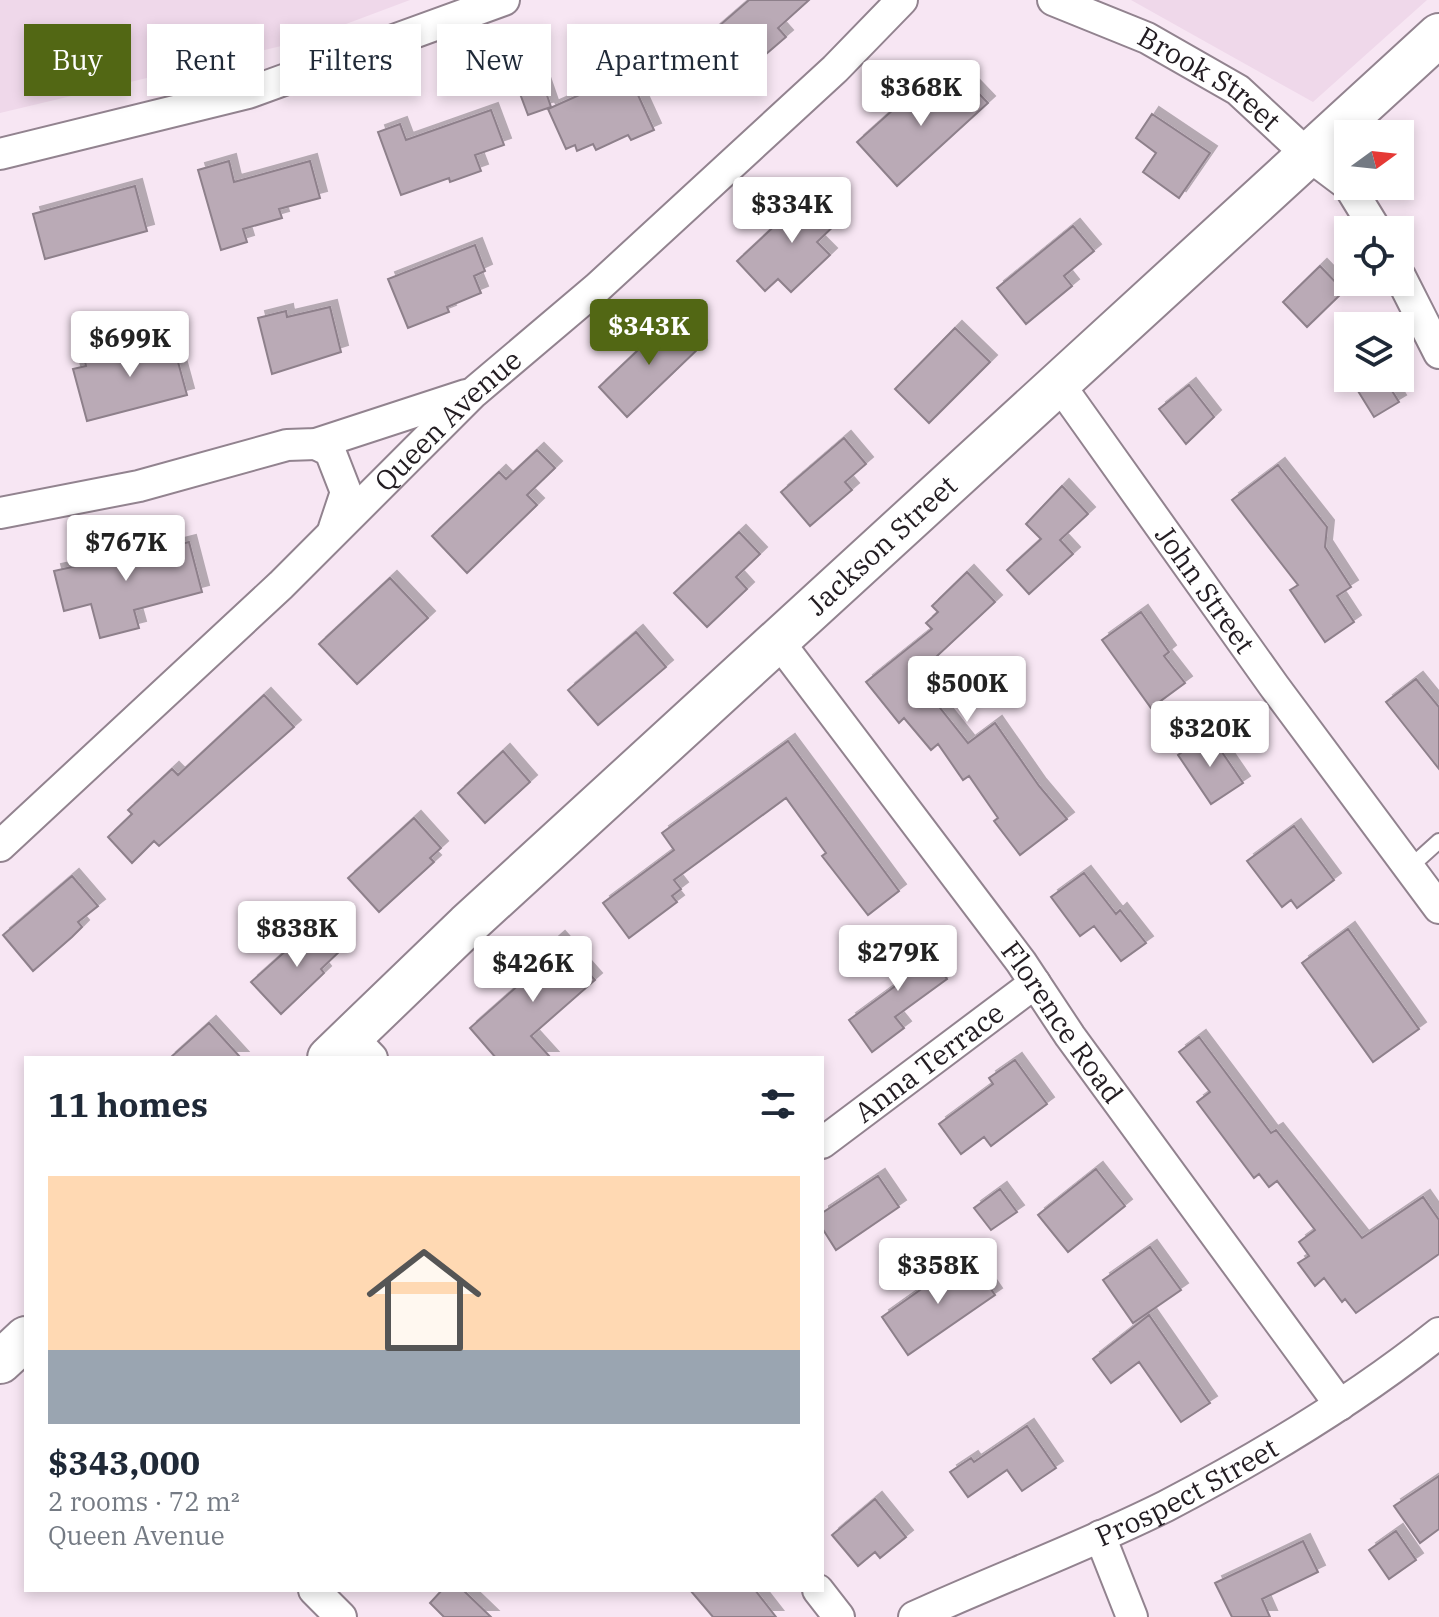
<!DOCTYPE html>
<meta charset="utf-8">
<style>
body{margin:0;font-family:"IBM Plex Serif",serif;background:#f6f6f7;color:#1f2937;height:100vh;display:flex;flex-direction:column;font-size:30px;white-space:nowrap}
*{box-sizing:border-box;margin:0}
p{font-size:26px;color:#747a83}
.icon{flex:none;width:44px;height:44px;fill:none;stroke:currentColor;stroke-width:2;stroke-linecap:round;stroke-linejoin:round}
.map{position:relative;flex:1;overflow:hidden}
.panel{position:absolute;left:24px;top:1056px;width:800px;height:536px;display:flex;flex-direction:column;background:#fff;border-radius:0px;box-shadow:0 4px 12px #0003}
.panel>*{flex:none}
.top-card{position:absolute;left:24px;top:24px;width:800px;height:72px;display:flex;gap:16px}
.needle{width:52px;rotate:75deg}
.tools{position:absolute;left:1334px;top:120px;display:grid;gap:16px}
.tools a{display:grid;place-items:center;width:80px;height:80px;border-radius:0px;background:#fff;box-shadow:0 4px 12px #0003;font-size:40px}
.price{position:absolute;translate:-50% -68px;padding:0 18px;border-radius:8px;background:#fff;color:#222;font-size:26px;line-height:52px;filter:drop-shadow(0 2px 4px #0008)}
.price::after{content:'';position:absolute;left:50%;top:48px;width:24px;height:18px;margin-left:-12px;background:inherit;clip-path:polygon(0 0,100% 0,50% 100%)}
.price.active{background:#526714;color:#fff}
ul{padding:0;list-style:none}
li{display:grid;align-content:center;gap:16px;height:424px;padding:0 24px}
li span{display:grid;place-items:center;height:248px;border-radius:0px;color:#555}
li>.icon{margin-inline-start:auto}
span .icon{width:144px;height:144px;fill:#fffc;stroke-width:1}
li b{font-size:34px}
h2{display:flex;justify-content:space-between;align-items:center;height:96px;padding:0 24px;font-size:34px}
.pill{padding:0 28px;border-radius:0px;background:#fff;box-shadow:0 4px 12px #0003;font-size:28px;line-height:72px}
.pill.active{background:#526714;color:#fff}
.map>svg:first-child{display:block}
.built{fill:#efd8ea}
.building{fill:#baaab6;stroke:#8e808b;stroke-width:2;filter:url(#shadow)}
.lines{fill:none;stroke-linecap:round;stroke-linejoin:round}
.lane-casing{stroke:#92838f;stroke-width:18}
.street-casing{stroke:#92838f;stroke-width:34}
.secondary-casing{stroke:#92838f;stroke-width:46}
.lane{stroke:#fff;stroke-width:14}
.street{stroke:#fff;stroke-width:30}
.secondary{stroke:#fff;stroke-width:42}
.labels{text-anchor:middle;stroke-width:7;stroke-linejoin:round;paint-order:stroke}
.street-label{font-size:28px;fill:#231d22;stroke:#fff}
</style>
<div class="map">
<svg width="1439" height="1617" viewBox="0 0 1439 1617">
<defs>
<filter id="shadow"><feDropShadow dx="7" dy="-7" stdDeviation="0" flood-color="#0004"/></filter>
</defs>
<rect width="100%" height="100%" fill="#f7e6f3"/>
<!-- built -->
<path class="built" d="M0,0H410L298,42L0,113Z
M1131,0H1427L1313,102Z"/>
<!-- building -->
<path class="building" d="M749,0H809L778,28L786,37L731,84L697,45Z
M628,73L654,130L631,140L628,135L596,150L593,144L577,151L575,145L566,149L548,109Z
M945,74L958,88L966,80L988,103L897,186L857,142L904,100L910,107Z
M540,75L551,107L528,115L516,83Z
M491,110L504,145L475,155L481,171L450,182L449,178L401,195L378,132L400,124L406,140Z
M1152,114L1210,153L1179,198L1143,172L1156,153L1136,138Z
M229,161L234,182L310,161L320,198L279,209L282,218L243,229L247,242L221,250L198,170Z
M135,186L147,231L45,259L33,214Z
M813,190L841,219L817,242L830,255L791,292L778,279L765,291L737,261Z
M1073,226L1094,251L1064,276L1072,286L1026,324L997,288Z
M475,245L485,271L474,276L481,293L447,307L449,312L408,328L388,279Z
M1320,266L1344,291L1307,327L1283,302Z
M330,307L341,352L272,374L258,318L286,311L287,317Z
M672,318L700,347L627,417L599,387Z
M955,328L990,362L929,423L895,389Z
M171,336L187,395L87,421L73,369L86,366L84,358Z
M1350,378H1384L1399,402L1374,417Z
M1189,385L1214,417L1186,444L1159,409Z
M844,438L866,464L845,482L852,490L810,526L781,492Z
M537,450L555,468L527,495L537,505L467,573L432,536L499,472L506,479Z
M1278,465L1327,527L1325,547L1351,587L1337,596L1354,622L1325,642L1290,590L1298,585L1232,500Z
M1062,486L1088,514L1060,540L1073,554L1029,594L1007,570L1041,539L1026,524Z
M739,532L760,554L736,577L747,589L707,627L674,593Z
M116,539L122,559L189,542L202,592L134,610L139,628L100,638L91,604L64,611L54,571L81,565L77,549Z
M967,572L995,602L922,670L933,683L925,689L968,743L995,723L1039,786L1067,819L1020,855L994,821L998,818L969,776L963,780L938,744L931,750L904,718L899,723L866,682L932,629L926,623L938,612L932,606Z
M390,578L428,618L357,684L319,644Z
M1141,612L1169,652L1164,656L1185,683L1151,708L1102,640Z
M636,632L666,667L598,725L568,690Z
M1416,679L1439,707V769L1386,702Z
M264,695L294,727L159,846L154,841L132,863L108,837L132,814L128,810L172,769L178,775Z
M1209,733L1243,783L1211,804L1178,755Z
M788,741L899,891L868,915L822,856L826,853L786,798L674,880L681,889L672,896L677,902L629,938L603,903L674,850L662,833Z
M503,751L530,782L485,823L458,793Z
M414,818L441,848L430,858L434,862L379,912L348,878Z
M1294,826L1334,880L1297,908L1291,900L1282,907L1247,861Z
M1084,873L1116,914L1120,910L1146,943L1121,961L1094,926L1080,936L1051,897Z
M72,876L98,906L78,922L82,927L72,937L33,971L3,935Z
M317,923L342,949L321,969L324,973L281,1014L251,982Z
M1348,929L1419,1029L1373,1062L1302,963Z
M908,937L927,961L932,958L947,979L895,1017L904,1028L872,1052L849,1020L898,984L879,959Z
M558,938L595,980L531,1036L551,1058H496L470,1028L530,975L524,968Z
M209,1023L241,1058H170Z
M1199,1037L1271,1133L1276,1130L1362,1238L1423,1197L1439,1220V1254L1356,1313L1345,1299L1342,1302L1324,1278L1315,1286L1298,1263L1309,1256L1299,1242L1315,1230L1277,1181L1269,1187L1259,1174L1254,1178L1197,1102L1210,1092L1179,1052Z
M1015,1060L1047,1104L991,1146L984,1137L961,1154L939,1124L993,1084L989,1078Z
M1096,1169L1125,1206L1068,1252L1038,1215Z
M878,1176L899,1207L836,1250L822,1228V1213Z
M1000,1189L1017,1212L991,1230L974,1208Z
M1150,1247L1181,1290L1133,1323L1103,1280Z
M968,1256L995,1295L908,1355L882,1317Z
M1149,1315L1210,1403L1181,1422L1139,1362L1111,1383L1093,1359Z
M1027,1426L1056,1468L1022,1491L1007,1470L968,1497L950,1472L971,1458L974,1462Z
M1439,1476V1529L1420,1543L1394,1506Z
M875,1499L906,1537L880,1558L875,1552L858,1566L832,1535Z
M1396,1531L1416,1560L1389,1579L1369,1550Z
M1303,1541L1318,1572L1262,1599L1270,1617H1232L1215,1583Z
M442,1590H463L491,1617H444L430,1603Z
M690,1590H755L776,1617H713Z"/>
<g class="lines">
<!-- lane casing -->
<g class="lane-casing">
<path id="lane" d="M1409,868L1439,841"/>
</g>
<!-- street casing -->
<g class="street-casing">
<g id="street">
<path id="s1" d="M1053,0L1147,38L1238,90L1308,155L1348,185"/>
<path d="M0,154L248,93L504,0"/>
<path d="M1349,186L1376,230"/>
<path d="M1400,276L1439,353"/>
<path id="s2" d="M1059,384L1274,686L1439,908"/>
<path d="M316,444L330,451L346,492L334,528"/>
<path d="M0,513L139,486L287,445L316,444L466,395"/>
<path id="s3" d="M779,642L1021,962L1070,1036L1340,1405"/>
<path id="s4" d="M0,846L281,585L473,393L597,288L835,69L902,0"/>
<path d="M352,1037L372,1058"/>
<path id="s5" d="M822,1143L1035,983"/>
<path d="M1100,1536L1132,1617"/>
<path d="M314,1590L341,1617"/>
<path d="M818,1590L839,1617"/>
<path id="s6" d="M914,1617C997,1579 1084,1547 1166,1506C1262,1456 1355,1400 1439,1333"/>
</g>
</g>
<!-- secondary casing -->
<g class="secondary-casing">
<g id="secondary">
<path id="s7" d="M329,1058L467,925L1439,35"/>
<path d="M0,1362L26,1338"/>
</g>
</g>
<!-- lane -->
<use href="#lane" class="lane"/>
<!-- street -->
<use href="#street" class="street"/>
<!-- secondary -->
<use href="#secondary" class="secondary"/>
</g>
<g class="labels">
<!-- street labels -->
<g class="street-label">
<text dy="10" stroke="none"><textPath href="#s1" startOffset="176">Brook Street</textPath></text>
<text dy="10" stroke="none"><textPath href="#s4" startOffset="618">Queen Avenue</textPath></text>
<text dy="10" stroke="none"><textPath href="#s7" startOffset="754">Jackson Street</textPath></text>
<text dy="10" stroke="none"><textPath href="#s2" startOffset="252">John Street</textPath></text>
<text dy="10" stroke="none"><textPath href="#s3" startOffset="474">Florence Road</textPath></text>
<text dy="10" stroke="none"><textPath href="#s5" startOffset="134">Anna Terrace</textPath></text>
<text dy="10" stroke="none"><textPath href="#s6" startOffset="300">Prospect Street</textPath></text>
</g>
</g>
</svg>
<div class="tools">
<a><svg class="needle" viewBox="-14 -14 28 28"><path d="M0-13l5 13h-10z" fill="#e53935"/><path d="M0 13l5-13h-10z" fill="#747a83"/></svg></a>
<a><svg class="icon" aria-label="locate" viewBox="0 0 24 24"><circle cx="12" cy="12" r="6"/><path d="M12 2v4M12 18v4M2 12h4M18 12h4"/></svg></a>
<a><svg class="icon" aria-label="layers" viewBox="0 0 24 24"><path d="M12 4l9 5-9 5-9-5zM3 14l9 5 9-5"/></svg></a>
</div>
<b class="price" style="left:921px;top:128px">$368K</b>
<b class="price" style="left:792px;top:245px">$334K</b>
<b class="price active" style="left:649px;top:367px">$343K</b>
<b class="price" style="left:130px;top:379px">$699K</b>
<b class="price" style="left:126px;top:583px">$767K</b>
<b class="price" style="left:967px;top:724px">$500K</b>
<b class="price" style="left:1210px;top:769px">$320K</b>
<b class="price" style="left:297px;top:969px">$838K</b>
<b class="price" style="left:898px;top:993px">$279K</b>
<b class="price" style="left:533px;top:1004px">$426K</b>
<b class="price" style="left:938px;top:1306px">$358K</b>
<div class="top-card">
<a class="pill active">Buy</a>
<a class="pill">Rent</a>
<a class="pill">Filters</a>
<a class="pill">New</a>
<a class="pill">Apartment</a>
</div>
<section class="panel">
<h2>11 homes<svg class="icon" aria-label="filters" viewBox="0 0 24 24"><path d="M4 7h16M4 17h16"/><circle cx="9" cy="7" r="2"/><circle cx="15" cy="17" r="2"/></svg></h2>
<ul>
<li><span style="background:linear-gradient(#ffd9b3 70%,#9aa5b1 0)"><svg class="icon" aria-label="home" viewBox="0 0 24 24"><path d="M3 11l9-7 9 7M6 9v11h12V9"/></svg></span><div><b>$343,000</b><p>2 rooms · 72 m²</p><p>Queen Avenue</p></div></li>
</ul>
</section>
</div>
